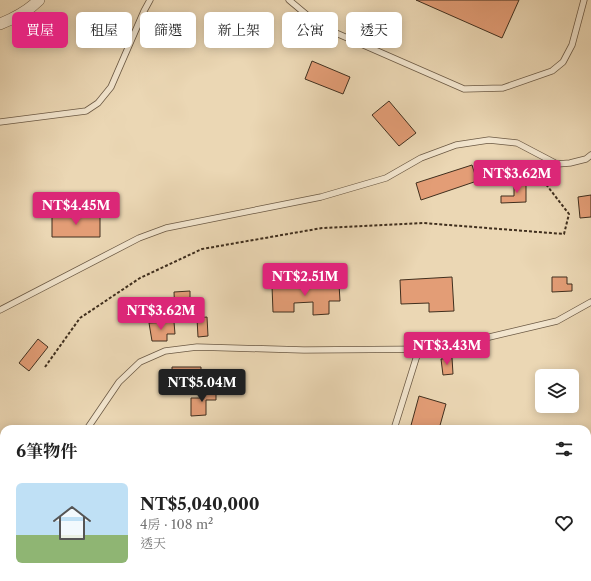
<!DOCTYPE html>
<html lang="zh-TW">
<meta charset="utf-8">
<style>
body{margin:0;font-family:"Libre Caslon Text","Noto Serif TC",serif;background:#f2f2f2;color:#222;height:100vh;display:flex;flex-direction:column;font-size:15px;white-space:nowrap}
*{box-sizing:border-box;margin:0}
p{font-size:13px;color:#767676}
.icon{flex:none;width:22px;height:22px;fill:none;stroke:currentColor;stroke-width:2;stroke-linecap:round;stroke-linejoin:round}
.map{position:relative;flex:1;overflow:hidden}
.sheet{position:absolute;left:0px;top:425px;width:591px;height:156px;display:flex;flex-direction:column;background:#fff;border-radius:12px 12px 0 0;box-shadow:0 2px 10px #0003}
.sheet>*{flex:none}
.top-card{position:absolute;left:12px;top:12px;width:567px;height:36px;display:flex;gap:8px}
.fabs{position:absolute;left:535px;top:369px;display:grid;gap:8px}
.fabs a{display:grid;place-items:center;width:44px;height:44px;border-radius:6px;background:#fff;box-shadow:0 2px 10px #0003;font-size:20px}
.price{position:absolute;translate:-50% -34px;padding:0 9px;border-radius:4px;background:#db2777;color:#fff;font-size:13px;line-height:26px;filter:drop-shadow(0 1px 2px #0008)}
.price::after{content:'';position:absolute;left:50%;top:24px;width:12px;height:9px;margin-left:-6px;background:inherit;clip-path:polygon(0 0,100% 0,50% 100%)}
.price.active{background:#222;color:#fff}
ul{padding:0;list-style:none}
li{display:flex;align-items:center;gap:12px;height:100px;padding:0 16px}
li+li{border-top:1px solid #e0e0e0}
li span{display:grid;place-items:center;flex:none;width:112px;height:80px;border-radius:6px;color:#555}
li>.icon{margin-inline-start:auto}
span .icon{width:48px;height:48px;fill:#fffc;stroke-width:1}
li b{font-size:17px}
h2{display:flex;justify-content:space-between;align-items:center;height:48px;padding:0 16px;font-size:17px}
.pill{padding:0 14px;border-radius:6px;background:#fff;box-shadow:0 2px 10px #0003;font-size:14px;line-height:36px}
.pill.active{background:#db2777;color:#fff}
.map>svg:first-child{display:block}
.building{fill:#e39d76;stroke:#402f1e}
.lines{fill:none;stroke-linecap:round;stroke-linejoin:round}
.lane-casing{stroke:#6b5944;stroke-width:7}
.street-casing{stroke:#6b5944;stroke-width:12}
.path{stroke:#402f1e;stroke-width:2;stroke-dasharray:3 2;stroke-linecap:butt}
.lane{stroke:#f2e5ce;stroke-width:5.5}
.street{stroke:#f2e5ce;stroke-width:11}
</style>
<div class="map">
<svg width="591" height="581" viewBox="0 0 591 581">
<rect width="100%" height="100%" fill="#ebd7b4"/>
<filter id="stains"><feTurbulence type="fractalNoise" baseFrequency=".005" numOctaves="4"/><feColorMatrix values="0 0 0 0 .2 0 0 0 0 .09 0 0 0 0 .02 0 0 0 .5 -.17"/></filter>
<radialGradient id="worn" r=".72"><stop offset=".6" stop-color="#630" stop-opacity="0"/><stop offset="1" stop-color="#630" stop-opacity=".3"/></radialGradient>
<!-- building -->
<path class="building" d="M416,0H519L502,38Z
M312,61L350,77L343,94L305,79Z
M389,101L416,133L399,146L372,115Z
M472,165L477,181L421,200L416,183Z
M514,182H526V202L501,203V196H514Z
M591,195V217L580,218L578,197Z
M52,216H100V237H52Z
M452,277L454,311L429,312V303L401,304L400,280Z
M552,277H567V284H572V291L552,292Z
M339,284L340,301H329V314L313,315V302L294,303V312H273L272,286Z
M190,291V315H175L174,292Z
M207,317L208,336L198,337L197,318Z
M174,322L175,334H167V341H152L149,323Z
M38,339L48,347L29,371L19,363Z
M452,358L453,374L443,375L441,359Z
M172,367H201V387L172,386Z
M200,391H216V400H206V415L191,416V398H201Z
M419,396L446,404L439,429H410Z
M47,577H61L62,578L60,581H44Z"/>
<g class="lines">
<!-- lane casing -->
<g class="lane-casing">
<path id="lane" d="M289,0L320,26L464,89L503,88L552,71L563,62L572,45L584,0
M0,122L86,111L98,103L111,87L144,11L150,0
M0,310L139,238L166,228L321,197L386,178L421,158L456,145L489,140L517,143L557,164L570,163L586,159L591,155
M87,429L119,382L140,362L165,351L197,347L304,350L439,349L557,321L591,302
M394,429L419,349
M0,515L4,514
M587,550L591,553
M514,581L517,577"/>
</g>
<!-- street casing -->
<g class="street-casing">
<path id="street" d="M0,24C15,18 28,11 39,0"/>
</g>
<!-- path -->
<path class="path" d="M45,367L80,318L140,278L202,249L322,228L423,223L564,234L569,214L545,183L553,170"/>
<!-- lane -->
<use href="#lane" class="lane"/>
<!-- street -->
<use href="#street" class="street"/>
</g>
<rect width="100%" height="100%" filter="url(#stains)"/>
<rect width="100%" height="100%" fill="url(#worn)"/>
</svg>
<div class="fabs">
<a><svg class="icon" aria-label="layers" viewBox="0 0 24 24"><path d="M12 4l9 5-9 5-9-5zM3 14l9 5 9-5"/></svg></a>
</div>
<b class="price" style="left:517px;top:194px">NT$3.62M</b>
<b class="price" style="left:76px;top:226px">NT$4.45M</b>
<b class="price" style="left:305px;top:297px">NT$2.51M</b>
<b class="price" style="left:161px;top:331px">NT$3.62M</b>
<b class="price" style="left:447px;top:366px">NT$3.43M</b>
<b class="price active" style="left:202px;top:403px">NT$5.04M</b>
<div class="top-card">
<a class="pill active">買屋</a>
<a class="pill">租屋</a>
<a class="pill">篩選</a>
<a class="pill">新上架</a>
<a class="pill">公寓</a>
<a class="pill">透天</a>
</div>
<section class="sheet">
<h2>6筆物件<svg class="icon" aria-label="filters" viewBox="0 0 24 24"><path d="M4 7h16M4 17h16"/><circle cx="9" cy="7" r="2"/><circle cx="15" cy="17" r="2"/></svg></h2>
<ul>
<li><span style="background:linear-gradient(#bfe0f5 65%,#8fb573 0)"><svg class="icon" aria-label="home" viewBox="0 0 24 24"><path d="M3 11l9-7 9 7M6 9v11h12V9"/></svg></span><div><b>NT$5,040,000</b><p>4房 · 108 m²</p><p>透天</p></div><svg class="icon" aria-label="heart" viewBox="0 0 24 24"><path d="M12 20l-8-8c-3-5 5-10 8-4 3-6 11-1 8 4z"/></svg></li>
</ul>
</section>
</div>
